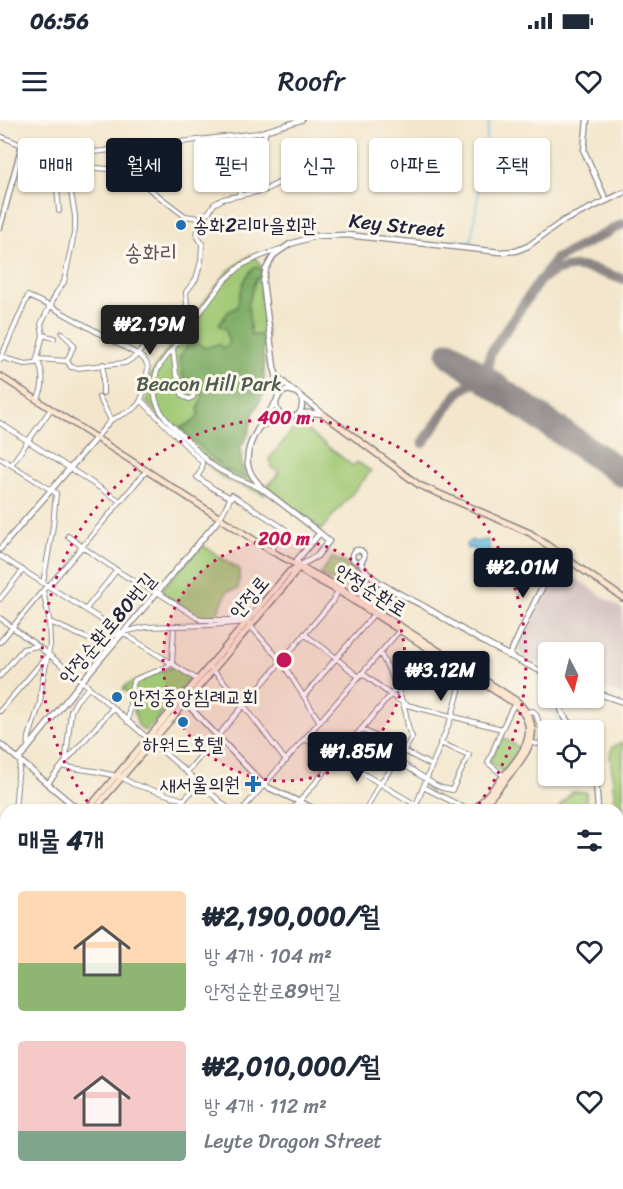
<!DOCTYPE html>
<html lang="ko">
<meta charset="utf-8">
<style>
body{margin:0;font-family:Sriracha,"Poor Story",sans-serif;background:#f6f6f7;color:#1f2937;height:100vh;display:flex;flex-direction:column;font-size:22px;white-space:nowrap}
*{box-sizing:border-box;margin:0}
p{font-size:20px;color:#747a83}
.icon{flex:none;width:33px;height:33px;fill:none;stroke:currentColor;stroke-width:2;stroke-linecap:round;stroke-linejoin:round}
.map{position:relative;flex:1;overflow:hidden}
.drawer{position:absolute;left:0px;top:684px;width:624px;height:386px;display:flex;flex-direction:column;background:#fff;border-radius:18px 18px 0 0;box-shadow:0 2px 4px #0004}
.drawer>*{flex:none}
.top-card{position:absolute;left:18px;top:18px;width:588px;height:54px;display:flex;gap:12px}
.needle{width:39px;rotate:173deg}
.tools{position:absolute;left:538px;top:522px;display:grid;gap:12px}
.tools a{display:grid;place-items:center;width:66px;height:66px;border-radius:6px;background:#fff;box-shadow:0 2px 4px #0004;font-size:30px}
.price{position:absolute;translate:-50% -51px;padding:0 14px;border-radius:6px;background:#111827;color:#fff;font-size:20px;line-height:39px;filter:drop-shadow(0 2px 3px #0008)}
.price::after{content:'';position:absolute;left:50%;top:36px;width:18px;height:14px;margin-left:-9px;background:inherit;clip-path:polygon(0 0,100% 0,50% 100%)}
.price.current{background:#222;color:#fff}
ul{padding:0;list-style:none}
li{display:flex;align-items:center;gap:18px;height:150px;padding:0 18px}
li span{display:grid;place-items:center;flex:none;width:168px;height:120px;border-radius:6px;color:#555}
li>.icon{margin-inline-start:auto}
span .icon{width:72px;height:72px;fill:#fffc;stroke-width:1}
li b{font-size:26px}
h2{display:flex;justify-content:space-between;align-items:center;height:72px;padding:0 18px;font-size:26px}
.chip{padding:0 21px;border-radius:6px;background:#fff;box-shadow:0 2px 4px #0004;font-size:21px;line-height:54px}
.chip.current{background:#111827;color:#fff}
.status{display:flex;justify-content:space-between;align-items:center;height:42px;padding:0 30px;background:#fff;direction:ltr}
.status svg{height:16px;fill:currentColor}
header{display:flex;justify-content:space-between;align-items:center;height:78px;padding:0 18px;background:#fff;font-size:27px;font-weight:600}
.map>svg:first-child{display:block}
.industrial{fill:#d2bfbf}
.green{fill:#a1c975;stroke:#627658;stroke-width:1.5}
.forest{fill:#80ad66;stroke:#516850;stroke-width:1.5}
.water{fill:#69bbe5;stroke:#466e90;stroke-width:1.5}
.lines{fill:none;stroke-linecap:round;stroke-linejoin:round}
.stream{stroke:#69bbe5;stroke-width:1.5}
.taxiway{stroke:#8a8484;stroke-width:10}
.runway{stroke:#8a8484;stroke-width:27}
.minor-casing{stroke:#8a8484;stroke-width:6}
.tertiary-casing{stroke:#8a8484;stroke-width:7}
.secondary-casing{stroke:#8a8484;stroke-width:8}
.minor{stroke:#fff;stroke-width:4}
.tertiary{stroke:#fff;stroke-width:4.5}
.secondary{stroke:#fce5cf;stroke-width:5}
.ring{fill:none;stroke:#c2185b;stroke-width:3;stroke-dasharray:3 6}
.poi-dot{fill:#1f6fb2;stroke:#fbf7ec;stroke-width:2}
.labels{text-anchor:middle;stroke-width:6;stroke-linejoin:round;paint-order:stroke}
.poi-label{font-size:20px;fill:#22223b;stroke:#fbf7ec;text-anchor:start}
.street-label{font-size:20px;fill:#22223b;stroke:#fbf7ec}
.park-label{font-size:20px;fill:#4e5c4f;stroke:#fbf7ec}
.quarter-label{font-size:22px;fill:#68515e;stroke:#fbf7ec}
.centre{fill:#c2185b;stroke:#fbf7ec;stroke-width:3}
.ring-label{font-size:18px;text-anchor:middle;font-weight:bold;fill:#c2185b;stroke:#fbf7ec;stroke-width:6;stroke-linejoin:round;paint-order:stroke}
</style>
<div class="status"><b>06:56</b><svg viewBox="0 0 49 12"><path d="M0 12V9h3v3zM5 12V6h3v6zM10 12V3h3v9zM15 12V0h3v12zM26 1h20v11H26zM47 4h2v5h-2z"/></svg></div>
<header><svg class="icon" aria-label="menu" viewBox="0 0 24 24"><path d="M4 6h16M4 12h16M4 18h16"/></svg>Roofr<svg class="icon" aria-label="heart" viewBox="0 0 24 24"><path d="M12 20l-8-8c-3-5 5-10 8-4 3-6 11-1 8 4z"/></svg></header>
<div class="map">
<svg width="623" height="1069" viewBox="0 0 623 1069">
<rect width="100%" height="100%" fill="#fbf7ec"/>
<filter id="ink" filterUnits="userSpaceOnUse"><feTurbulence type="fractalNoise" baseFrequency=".0167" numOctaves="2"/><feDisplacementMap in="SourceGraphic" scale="12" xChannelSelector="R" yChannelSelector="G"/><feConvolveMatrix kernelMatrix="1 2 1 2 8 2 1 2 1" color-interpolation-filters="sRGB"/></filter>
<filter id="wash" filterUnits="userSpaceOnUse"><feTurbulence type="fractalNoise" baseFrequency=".008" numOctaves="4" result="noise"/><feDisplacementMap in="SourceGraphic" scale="24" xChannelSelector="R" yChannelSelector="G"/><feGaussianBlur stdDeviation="1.35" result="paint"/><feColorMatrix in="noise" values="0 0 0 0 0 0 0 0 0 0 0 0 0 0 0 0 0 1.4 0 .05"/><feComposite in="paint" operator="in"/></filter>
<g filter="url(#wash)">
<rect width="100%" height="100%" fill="#f3e6cc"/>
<!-- industrial -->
<path class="industrial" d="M565,451L623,490V575L594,566V532H549V549L530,541L520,534L518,529L558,452Z"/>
<!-- green -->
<path class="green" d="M252,134L262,146L261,177L267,215L263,230L265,271L253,294L248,315L240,328L242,346L246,355L266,375L223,358L204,341L147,283V262L159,241L228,151Z
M299,304L353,346L357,342L371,351L321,410L267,367L279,353L271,347L269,339L295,307Z
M202,425L240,450L238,469L228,471L215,498H200L161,474V470Z
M332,438L347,444L356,452L345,467L320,455Z
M174,546L191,558L153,604L145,611L138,605L129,573L123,570L126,565Z
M501,617L522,629L503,652L491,643L490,640Z
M623,623V703L618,698V690H616L610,635C611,627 615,624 623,623Z
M572,672H586V690H563L559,687Z"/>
<!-- forest -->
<path class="forest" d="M258,146L262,153L261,157L256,159L248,184L251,215H267L263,230L265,271L253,294L248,315L240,327L242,346L246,355L245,358L225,350L180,308L193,302L199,294L198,290L203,275L199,265L192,259L185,261C182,254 182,245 179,238L192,218L205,228L218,224L224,228L229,224L226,210L219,205L228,192L237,187C241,172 243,153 258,146Z"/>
<!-- water -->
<path class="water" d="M472,420L474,422L488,420L492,448L478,450L474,428L467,429L466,424Z"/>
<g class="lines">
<!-- stream -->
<path class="stream" d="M453,122L454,120L471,122L489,0
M545,575V580L567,610
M540,578L549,569
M198,1064L202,1069"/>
<!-- taxiway -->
<path class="taxiway" d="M544,155L556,139L623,104
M503,272C490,260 485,249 491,232L540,160C572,137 589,149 623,159
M423,323L457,274C471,261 480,259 497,269"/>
<!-- runway -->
<path class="runway" d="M450,234L503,272L623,354"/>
</g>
</g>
<g filter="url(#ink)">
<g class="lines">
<!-- minor casing -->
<g class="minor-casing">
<path id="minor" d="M0,16L51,37L258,13L302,0
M51,37L55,44L129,51L135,54L148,68L185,96L200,98L209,92L214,84L223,79L265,70L282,61L319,48
M55,44L59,91
M239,75L242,63L256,44L266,12
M62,213L74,225L67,241
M43,215L54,218
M173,229L176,254L182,265
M0,237L25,244L35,243L37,239L67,241L71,247L77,248L125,243L135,237L144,227L163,214L187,185L186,172L196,159L201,141L202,124L197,115L200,98
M0,240L28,176L50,186L137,234C143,238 147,241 148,248C146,259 145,277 137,286C130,292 119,296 111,300
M103,244V273
M185,264C191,267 195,271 193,277L189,279L184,277L181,272L182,265Z
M37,280C45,266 44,253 37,239L43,215L41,204L57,172L64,162L75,109V96L71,72L64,45
M141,280L202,342V349L197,357L214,369L231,378
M0,303L120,381
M96,318L111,300L99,277
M0,338L56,373L53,406L43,463
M11,345L51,289
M262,369C247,361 229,357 215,347C206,341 198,331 191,324C167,301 145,284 158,248L224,161L242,145L259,137L280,129
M220,398L232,375L285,409L271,431
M68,416C87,431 107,444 127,457C137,462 146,469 157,472L201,500H239
M0,436L198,560
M0,479L23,450
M86,489L117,450
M0,498L48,534L82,561L230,690
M50,502L93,521L100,520L123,512L146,507L210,505L247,502L281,541L320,602
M304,514L325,529L359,557
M0,522L45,468L53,461L147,350
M211,548L236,575L286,641
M362,553L391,575L407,585L502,609L511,590L515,584
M0,556L23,529L37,526
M89,568L77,580L71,591L65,647L94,651L121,657L133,664L184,680
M304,576L374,494
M0,591L48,535
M527,592L533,591L536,594L540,606
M128,602L132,566L135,560C146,553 162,552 172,543L174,506
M361,609L431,645
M502,609L488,643L504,656
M305,619L416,685L422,690
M531,623L549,625
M28,628L29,617L40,583L42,563L50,525L49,498L43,471
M398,641L435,665L442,668L452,670L469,635L440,623
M187,652L333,481L338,471
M48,663L66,641L113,588
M423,667L469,690
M15,690L18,655L21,641
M175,690L199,663
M242,690L400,510
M292,690L430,529
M366,690L379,664L399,640L412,617C406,606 408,601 405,590C399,570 390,551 380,533
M412,690L416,685L452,596L459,571L458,556L462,549
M0,706H6
M618,710L623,712
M0,727L6,732
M0,757L6,742
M618,783H623
M0,876L6,870
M0,942L6,935
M0,985L6,987
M618,1024H623
M618,1036L619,1049
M588,1064V1069"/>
</g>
<!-- tertiary casing -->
<g class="tertiary-casing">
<path id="tertiary" d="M587,0L584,31L606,80
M0,107L22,25
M277,256L293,271
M302,277L323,294
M278,278L276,254L274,247L263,162L266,149L274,135L290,124L316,116L347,115L500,132L516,131L528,126L563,101L623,73
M299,294C304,286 304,274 292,271C275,267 269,294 287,297C294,299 298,293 304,293C310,292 317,294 323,294
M261,306L283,297
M263,369L320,413L329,421L317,436L299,446L297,440L320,413
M263,370C260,365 255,360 252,355C237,331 263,302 275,283
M0,429L96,318
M352 436a6 6 0 1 1 12 0a6 6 0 1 1-12 0Z
M360,442C370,464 407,476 427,488C439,495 451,503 463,510C491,527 519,541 549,555
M509,536L538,475L562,436
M594,572L623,582
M560,578C559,592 566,600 575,610
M184,581L265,666L317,690
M0,624L79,690
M19,639L82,561L220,398
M594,641L595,645L598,690
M0,852L6,851
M618,921H623
M618,926L620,941L623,949
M0,1024L6,1029
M46,1064L52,1069
M156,1069L161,1064"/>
</g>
<!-- secondary casing -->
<g class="secondary-casing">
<path id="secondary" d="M0,256L271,431L341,468L517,581C544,608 531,630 510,654C501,666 490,678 480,690
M323,294L419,365L530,413L623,478
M300,448L305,453L338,471L512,582C545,607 522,635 502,658C493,669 484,679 474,690
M87,690L289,452L299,446
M94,690L292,457L298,448
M0,796L6,788
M0,804L6,796
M563,1064L565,1069
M568,1064L570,1069"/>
</g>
<!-- minor -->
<use href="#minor" class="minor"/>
<!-- tertiary -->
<use href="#tertiary" class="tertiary"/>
<!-- secondary -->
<use href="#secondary" class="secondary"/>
</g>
</g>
<!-- distance rings -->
<circle cx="284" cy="540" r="121" fill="#c2185b" fill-opacity=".12"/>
<g class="ring">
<circle cx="284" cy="540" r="121"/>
<path d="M93 689A242 242 0 1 1 475 689"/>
</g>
<!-- markers -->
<g class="poi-dot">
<circle cx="181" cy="105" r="6"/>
<circle cx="117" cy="577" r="6"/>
<circle cx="183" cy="602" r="6"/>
<path d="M250 655h6v6h6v6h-6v6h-6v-6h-6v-6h6z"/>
</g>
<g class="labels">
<!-- poi labels -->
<g class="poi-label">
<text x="193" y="112">송화2리마을회관</text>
<text x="129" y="584">안정중앙침례교회</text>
<text x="183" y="631" text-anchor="middle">하워드호텔</text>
<text x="240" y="671" text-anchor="end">새서울의원</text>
</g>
<!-- street labels -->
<g class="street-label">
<text transform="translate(397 105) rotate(6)" y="7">Key Street</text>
<text transform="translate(371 470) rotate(32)" y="7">안정순환로</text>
<text transform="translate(249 477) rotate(-50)" y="7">안정로</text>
<text transform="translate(107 508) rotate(-50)" y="7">안정순환로80번길</text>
</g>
<!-- park labels -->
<g class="park-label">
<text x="209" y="271">Beacon Hill Park</text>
</g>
<!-- quarter labels -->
<g class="quarter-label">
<text x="151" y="140">송화리</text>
</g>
</g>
<circle cx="284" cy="540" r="9" class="centre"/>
<g class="ring-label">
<text x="284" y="304">400 m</text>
<text x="284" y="425">200 m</text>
</g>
</svg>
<div class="tools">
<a><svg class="needle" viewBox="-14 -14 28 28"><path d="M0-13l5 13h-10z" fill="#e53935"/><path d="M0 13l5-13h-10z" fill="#747a83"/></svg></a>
<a><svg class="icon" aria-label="locate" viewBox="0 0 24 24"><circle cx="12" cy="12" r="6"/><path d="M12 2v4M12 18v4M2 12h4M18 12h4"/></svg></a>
</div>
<b class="price current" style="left:150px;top:236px">₩2.19M</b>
<b class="price" style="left:523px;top:479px">₩2.01M</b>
<b class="price" style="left:441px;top:582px">₩3.12M</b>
<b class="price" style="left:357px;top:663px">₩1.85M</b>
<div class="top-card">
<a class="chip">매매</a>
<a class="chip current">월세</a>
<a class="chip">필터</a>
<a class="chip">신규</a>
<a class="chip">아파트</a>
<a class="chip">주택</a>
</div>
<section class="drawer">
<h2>매물 4개<svg class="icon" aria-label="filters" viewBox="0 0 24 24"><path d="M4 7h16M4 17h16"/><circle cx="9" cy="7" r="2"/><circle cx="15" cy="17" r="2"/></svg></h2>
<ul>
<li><span style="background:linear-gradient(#ffd9b3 60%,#8fb573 0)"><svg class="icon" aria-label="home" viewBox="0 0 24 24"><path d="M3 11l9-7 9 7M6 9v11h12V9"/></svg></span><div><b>₩2,190,000/월</b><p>방 4개 · 104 m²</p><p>안정순환로89번길</p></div><svg class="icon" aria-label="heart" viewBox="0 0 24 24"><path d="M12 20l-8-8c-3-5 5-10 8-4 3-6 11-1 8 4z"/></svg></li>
<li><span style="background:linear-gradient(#f6c9c9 75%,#7fa58c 0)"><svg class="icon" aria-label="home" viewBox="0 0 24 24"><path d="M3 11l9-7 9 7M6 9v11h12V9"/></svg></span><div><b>₩2,010,000/월</b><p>방 4개 · 112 m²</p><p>Leyte Dragon Street</p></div><svg class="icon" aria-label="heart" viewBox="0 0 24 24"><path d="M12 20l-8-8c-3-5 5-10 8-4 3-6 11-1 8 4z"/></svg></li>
</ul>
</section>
</div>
